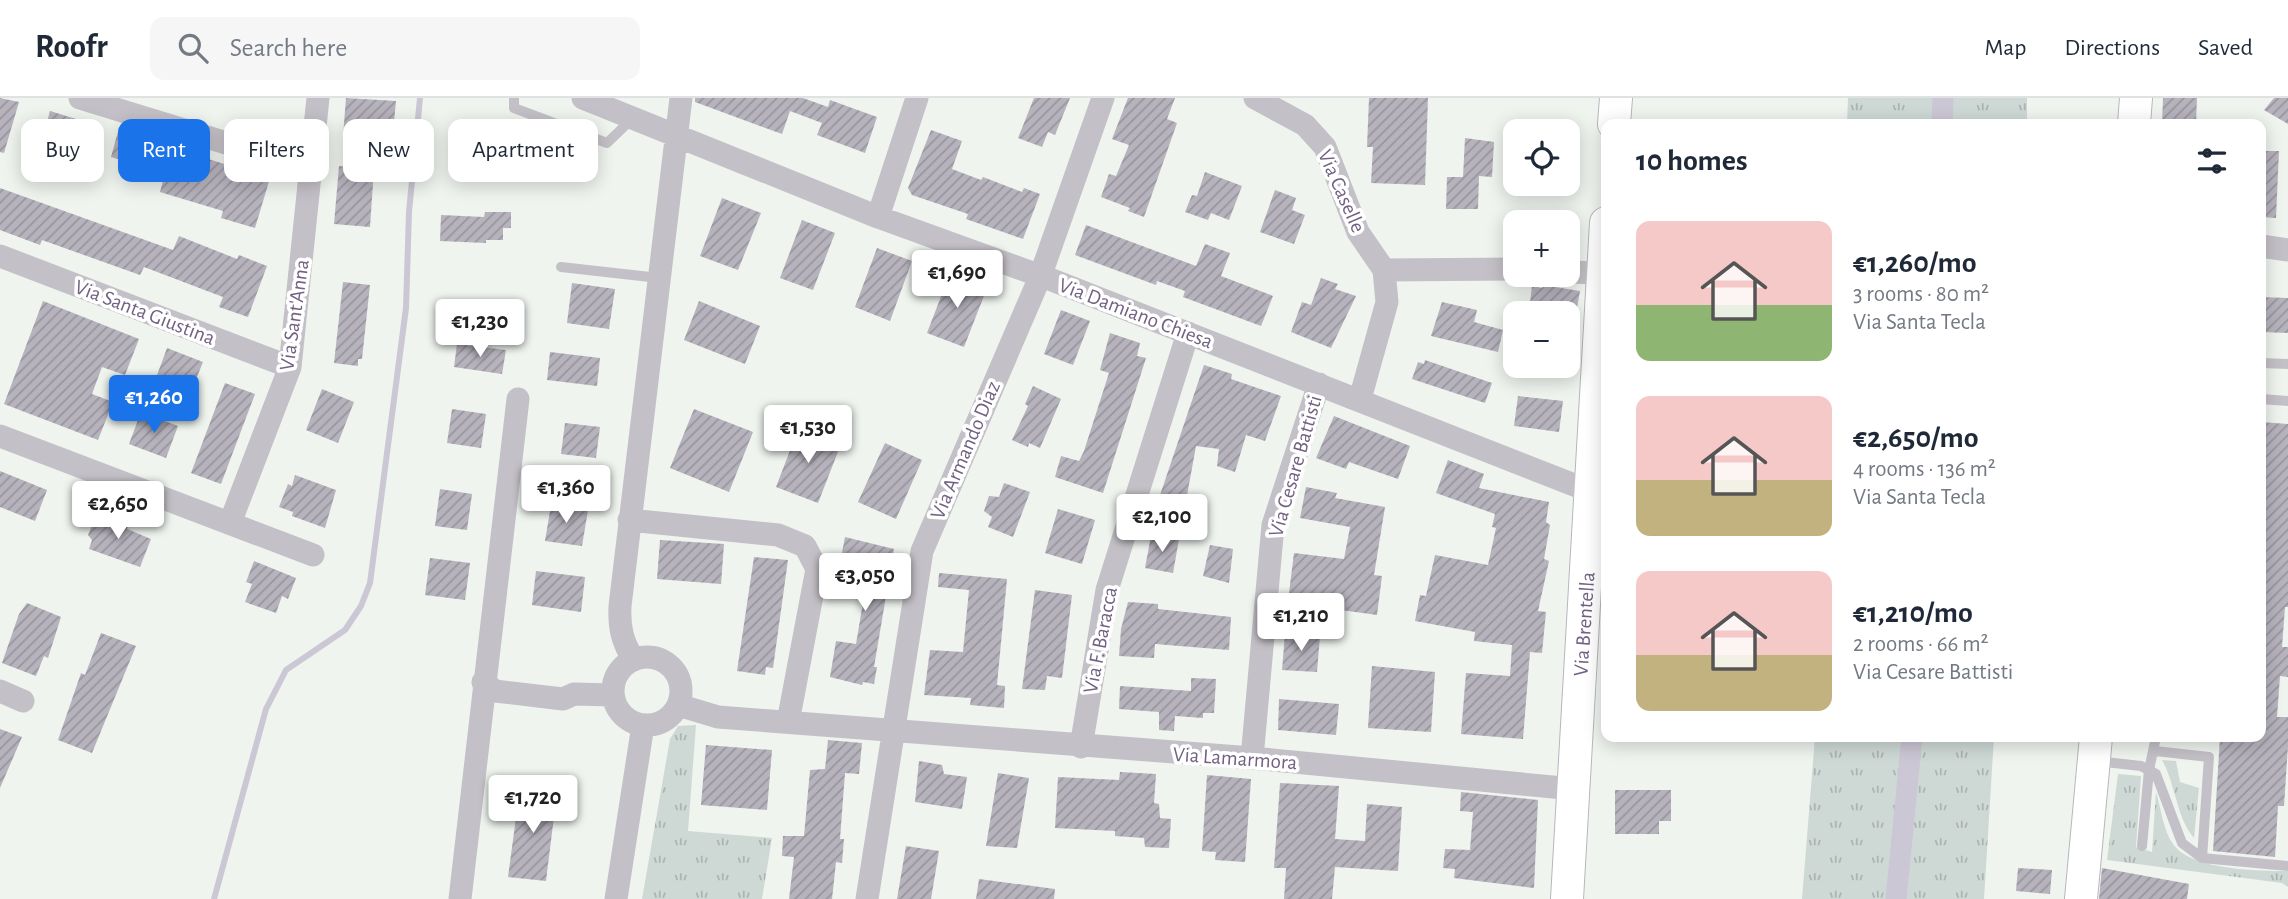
<!DOCTYPE html>
<meta charset="utf-8">
<style>
body{margin:0;font-family:"Alegreya Sans",sans-serif;background:#f6f6f7;color:#1f2937;height:100vh;display:flex;flex-direction:column;font-size:26px;white-space:nowrap}
*{box-sizing:border-box;margin:0}
p{font-size:23px;color:#747a83}
.icon{flex:none;width:38px;height:38px;fill:none;stroke:currentColor;stroke-width:2;stroke-linecap:round;stroke-linejoin:round}
.map{position:relative;flex:1;overflow:hidden}
.sheet{position:absolute;left:1601px;top:21px;width:665px;height:623px;display:flex;flex-direction:column;background:#fff;border-radius:14px;box-shadow:0 4px 18px #0003}
.sheet>*{flex:none}
.top-card{position:absolute;left:21px;top:21px;width:665px;height:63px;display:flex;gap:14px}
.fabs{position:absolute;left:1503px;top:21px;display:grid;gap:14px}
.fabs a{display:grid;place-items:center;width:77px;height:77px;border-radius:14px;background:#fff;box-shadow:0 4px 18px #0003;font-size:35px}
.price{position:absolute;translate:-50% -60px;padding:0 16px;border-radius:7px;background:#fff;color:#222;font-size:23px;line-height:46px;filter:drop-shadow(0 2px 4px #0008)}
.price::after{content:'';position:absolute;left:50%;top:42px;width:21px;height:16px;margin-left:-10px;background:inherit;clip-path:polygon(0 0,100% 0,50% 100%)}
.price.active{background:#1a73e8;color:#fff}
ul{padding:0;list-style:none}
li{display:flex;align-items:center;gap:21px;height:175px;padding:0 35px}
li span{display:grid;place-items:center;flex:none;width:196px;height:140px;border-radius:14px;color:#555}
li>.icon{margin-inline-start:auto}
span .icon{width:84px;height:84px;fill:#fffc;stroke-width:1}
li b{font-size:30px}
h2{display:flex;justify-content:space-between;align-items:center;height:84px;padding:0 35px;font-size:30px}
.chip{padding:0 24px;border-radius:14px;background:#fff;box-shadow:0 4px 18px #0003;font-size:24px;line-height:63px}
.chip.active{background:#1a73e8;color:#fff}
header{display:flex;align-items:center;gap:42px;box-sizing:border-box;height:98px;padding:0 35px;background:#fff;border-bottom:2px solid #e0e1e3}
header strong{font-size:33px}
nav{display:flex;gap:38px;margin-inline-start:auto;font-size:24px}
.search{width:490px;height:63px;background:#f6f6f7;display:flex;align-items:center;gap:18px;box-sizing:border-box;padding:0 24px;border-radius:14px;color:#747a83;font-size:26px}
.map>svg:first-child{display:block}
.grass{fill:url(#grass-tufts)}
.lines{fill:none;stroke-linecap:round;stroke-linejoin:round}
.stream{stroke:#ccc7d4;stroke-width:6}
.canal{stroke:#ccc7d4;stroke-width:21}
.building{fill:url(#building-hatch)}
.secondary-casing{stroke:#b9b5be;stroke-width:34}
.lane{stroke:#c4c0c7;stroke-width:10}
.street{stroke:#c4c0c7;stroke-width:23}
.secondary{stroke:#fff;stroke-width:32}
.labels{text-anchor:middle;stroke-width:7;stroke-linejoin:round;paint-order:stroke}
.street-label{font-size:21px;fill:#726182;stroke:#fff}
</style>
<header>
<strong>Roofr</strong>
<div class="search"><svg class="icon" aria-label="search" viewBox="0 0 24 24"><circle cx="10" cy="10" r="6"/><path d="M15 15l6 6"/></svg>Search here</div>
<nav><a>Map</a><a>Directions</a><a>Saved</a></nav>
</header>
<div class="map">
<svg width="2288" height="801" viewBox="0 0 2288 801">
<defs>
<pattern id="grass-tufts" width="24" height="20" patternUnits="userSpaceOnUse" patternTransform="scale(1.75)"><rect width="24" height="20" fill="#ced9d5"/><path d="M3 7l-1-3M5 7V3M7 7l1-3M15 17l-1-3M17 17v-4M19 17l1-3" fill="none" stroke="#acb3b2"/></pattern>
<pattern id="building-hatch" width="6" height="6" patternUnits="userSpaceOnUse" patternTransform="scale(1.75)"><rect width="6" height="6" fill="#b7b3bd"/><path d="M-1 1l2-2M0 6l6-6M5 7l2-2" fill="none" stroke="#99959f"/></pattern>
</defs>
<rect width="100%" height="100%" fill="#eff4ef"/>
<!-- grass -->
<path class="grass" d="M1848,0H2027V26H1847Z
M696,627L688,733L772,740L762,801H642L670,641L678,628Z
M1815,639H1994L1984,801H1802Z
M2162,662L2176,663L2180,684L2199,690L2194,740C2176,719 2176,687 2162,662Z
M2118,676L2141,678L2136,749L2152,754L2156,694C2161,710 2163,732 2173,746C2191,772 2258,773 2288,773V789L2282,785L2107,762Z"/>
<g class="lines">
<!-- stream -->
<path class="stream" d="M214,801L266,611L286,572L345,532L361,508L370,485L406,210L409,114L420,0"/>
<!-- canal -->
<path class="canal" d="M1942,26L1943,0
M1896,801L1912,639"/>
</g>
<!-- building -->
<path class="building" d="M0,0L19,4L4,55L0,54Z
M346,0L396,3L394,24L374,25L373,40L343,38Z
M695,0H803L828,9L830,2L877,19L865,55L817,37L822,25L790,13L782,36L695,4Z
M1034,0H1070L1055,37L1048,34L1042,49L1018,40Z
M1128,0H1175L1167,21L1177,25L1144,119L1128,113L1130,110L1101,99L1109,76L1116,78L1129,47L1112,41Z
M1369,0H1428L1425,87L1371,85L1373,49H1367Z
M2163,0H2197L2196,26H2162Z
M2274,0H2288V26L2264,12Z
M50,13L89,25L76,68L38,57Z
M119,30L151,39L150,43L270,80L255,130L221,120L223,113L160,94L165,75L111,59Z
M931,32L962,43L952,71L981,82L983,79L1022,94L1024,90L1040,96L1023,141L966,121L968,116L912,97L908,90Z
M1465,40L1494,44L1492,79L1479,78L1478,111H1446L1447,79H1463Z
M2261,53H2279L2276,120L2261,119Z
M339,68L374,71L370,129L334,126Z
M1205,74L1242,88L1229,122L1211,115L1208,122L1185,114L1192,97L1197,98Z
M0,90L173,152L179,138L237,161L239,157L267,168L248,219L219,209L223,199L144,169L140,177L42,142L40,147L0,132Z
M1275,92L1296,100L1292,112L1305,117L1294,146L1260,134Z
M722,100L761,115L738,172L700,158Z
M485,114H511V130H503V142H486V145L440,143L441,117L484,119Z
M802,122L835,135L813,192L780,180Z
M1086,127L1196,168L1205,146L1230,155L1221,178L1273,198L1261,228L1183,199L1185,193L1157,183L1156,187L1075,157Z
M877,150L912,163L890,223L855,209Z
M950,175L987,190L964,249L927,235Z
M1321,180L1338,186L1335,191L1356,198L1331,250L1291,234L1302,204L1311,207Z
M343,184L370,187L362,261H358V268L334,265Z
M572,185L615,191L609,231L567,225Z
M1532,188L1542,190L1543,188H1549L1580,193L1576,215L1529,213Z
M2261,199L2288,200V235L2261,234Z
M43,203L139,241L125,277L102,269L92,296L113,304L98,342L4,306Z
M699,203L760,228L745,266L684,242Z
M1442,204L1477,212L1474,224L1503,232L1498,254L1431,238Z
M1061,212L1090,223L1073,267L1044,256Z
M1110,235L1140,245L1137,258L1146,260L1103,395L1055,379L1061,358L1079,363L1084,353L1109,275L1100,272Z
M457,246L506,252L502,276L454,269Z
M167,250L203,264L188,301L153,288Z
M550,254L600,260L597,288L547,282Z
M1425,262L1492,285L1485,305L1412,281L1418,264L1424,266Z
M1204,267L1232,276L1231,281L1281,298L1265,343L1246,337L1235,374L1217,368L1219,351L1196,348L1184,414L1157,406Z
M225,285L255,296L221,386L191,375Z
M1033,288L1061,301L1040,350L1029,345L1028,349L1012,342L1028,308L1025,306Z
M322,291L354,304L338,345L306,332Z
M1518,298L1563,303L1559,334L1514,328Z
M452,311L486,316L481,350L447,345Z
M694,311L753,334L729,394L670,370Z
M141,314L178,328L166,360L129,346Z
M1334,318L1410,348L1398,381L1349,364L1346,371L1316,360Z
M2261,324L2288,326V509H2285L2282,549H2288V579L2280,578L2277,619H2288V648L2284,708H2278L2275,759L2213,753L2220,639H2261Z
M565,325L600,329L596,360L561,356Z
M799,329L841,346L818,405L776,389Z
M885,345L922,362L896,421L858,404Z
M1448,362L1484,376L1479,390L1549,404L1546,424L1550,427L1544,461L1549,463L1538,513L1546,514L1542,555L1530,554L1523,641L1461,636L1466,575L1510,578L1512,547L1474,543L1475,534L1415,523L1420,497L1426,498L1435,457L1488,467L1496,430L1492,429L1495,416L1436,395Z
M0,373L47,392L35,423L0,409Z
M295,377L336,392L325,430L292,418L293,414L279,409L288,386L292,388Z
M1004,385L1030,394L1013,439L988,429L992,419L984,413L989,398L999,399Z
M1306,389L1337,395L1335,400L1385,409L1374,477L1382,478L1377,517L1341,512L1342,509L1288,503L1294,455L1344,461L1350,429L1300,420Z
M440,391L472,396L467,432L435,428Z
M551,407L588,412L582,448L545,443Z
M1058,411L1095,422L1082,466L1045,455Z
M97,415L128,427L127,431L151,441L140,469L89,451L92,442L88,437Z
M1151,438L1179,441L1173,475L1145,470Z
M845,439L894,451L874,569H877L874,586L863,584L862,587L830,579L836,543L856,546L869,469L840,465Z
M660,442L724,446L721,486L657,481Z
M1210,447L1233,451L1229,485L1203,478Z
M754,459L788,462L773,570L766,569L765,577L737,573Z
M430,460L470,465L465,502L425,497Z
M254,463L296,480L288,501L282,498L276,515L245,504L252,486L246,484Z
M536,473L585,479L581,514L532,507Z
M939,475L1007,481L997,587L1005,588L1004,610L970,607L971,600L924,597L930,552L963,554L969,492L938,489Z
M1035,492L1072,497L1062,580L1047,578L1045,592L1022,591Z
M1128,504L1158,506V511L1231,519L1229,552L1155,546L1154,560L1119,558L1121,531Z
M27,505L61,519L48,560L44,558L36,578L2,565L19,516Z
M101,535L136,548L92,655L58,642L81,575L85,577Z
M1285,536L1320,538L1317,574L1282,572Z
M1372,568L1435,574L1431,634L1368,630Z
M1191,580L1216,581L1214,615H1203V620L1175,618L1174,633L1159,632V614L1119,611L1120,588L1191,593Z
M1279,601L1339,606L1336,637L1278,632Z
M0,631L22,639L0,690Z
M828,642L862,645L859,676L845,675L840,741H844L842,765L836,764L832,801H789L794,759L782,758L783,738H804L810,672L825,671Z
M706,647L772,652L767,712L701,707Z
M919,663L942,667L944,676L967,679L962,711L915,704Z
M1120,674L1156,676L1154,705L1159,706L1160,720L1171,721L1169,750L1145,749L1144,740L1115,738V733L1055,730L1058,679L1119,682Z
M998,675L1029,680L1017,750L986,748Z
M1207,677L1251,681L1245,764L1215,762L1216,754L1202,753Z
M1280,685L1339,688L1335,741L1365,743L1367,706L1402,709L1398,773L1335,769L1332,801H1284L1286,770H1274Z
M520,690L557,694L546,783L508,779Z
M1615,692H1671V723H1659V736H1615Z
M1461,694L1538,702L1534,790L1454,780L1455,771L1443,770L1445,751L1470,752L1473,714L1460,713Z
M906,748L939,753L931,801H897Z
M2018,770L2052,772L2050,796L2016,793Z
M2102,770L2189,786L2187,801H2099Z
M979,781L1055,791L1054,801H976Z"/>
<g class="lines">
<!-- secondary casing -->
<g class="secondary-casing">
<path id="secondary" d="M1614,26L1616,0
M2134,26L2136,0
M1567,801L1606,125
M2081,801L2096,639"/>
</g>
<!-- lane -->
<path class="lane" d="M514,0V10L607,45L633,20
M561,169L659,180
M2261,265L2288,266
M2261,301L2288,303
M2155,653L2209,659L2202,760
M2096,663L2141,668L2156,676L2182,745L2202,760L2288,768
M2142,748L2149,672L2156,639"/>
<!-- street -->
<path class="street" d="M80,0L311,71
M583,0L878,119L1052,182L1592,394
M1255,0L1305,27L1325,49L1358,134L1384,172L1387,204L1360,301
M878,119L917,0
M2261,148L2288,152
M0,158L290,269
M1384,172L1516,171
M1568,174L1603,175
M0,338L313,457
M629,422L778,437L805,448L817,471L788,624
M230,425L290,269L318,0
M613 593a34 34 0 1 1 68 0a34 34 0 1 1-68 0Z
M634,562C622,544 619,529 620,508L681,0
M483,584L495,593L563,601L574,596L613,597
M0,593L23,603
M678,607L718,619L1252,660L1574,691
M1081,649L1107,492L1188,235
M1252,660L1273,427L1319,286
M460,801L518,301
M616,801L643,627
M867,801L922,453L1040,179L1103,0"/>
<!-- secondary -->
<use href="#secondary" class="secondary"/>
</g>
<g class="labels">
<!-- street labels -->
<g class="street-label">
<text transform="translate(1342 93) rotate(66)" y="7">Via Caselle</text>
<text transform="translate(145 214) rotate(21)" y="7">Via Santa Giustina</text>
<text transform="translate(1136 215) rotate(21)" y="7">Via Damiano Chiesa</text>
<text transform="translate(294 217) rotate(-82)" y="7">Via Sant'Anna</text>
<text transform="translate(965 352) rotate(-67)" y="7">Via Armando Diaz</text>
<text transform="translate(1295 368) rotate(-74)" y="7">Via Cesare Battisti</text>
<text transform="translate(1584 526) rotate(-86)" y="7">Via Brentella</text>
<text transform="translate(1100 542) rotate(-79)" y="7">Via F. Baracca</text>
<text transform="translate(1235 660) rotate(4)" y="7">Via Lamarmora</text>
</g>
</g>
</svg>
<div class="fabs">
<a><svg class="icon" aria-label="locate" viewBox="0 0 24 24"><circle cx="12" cy="12" r="6"/><path d="M12 2v4M12 18v4M2 12h4M18 12h4"/></svg></a>
<a>+</a>
<a>−</a>
</div>
<b class="price" style="left:957px;top:212px">€1,690</b>
<b class="price" style="left:480px;top:261px">€1,230</b>
<b class="price active" style="left:154px;top:337px">€1,260</b>
<b class="price" style="left:808px;top:367px">€1,530</b>
<b class="price" style="left:566px;top:427px">€1,360</b>
<b class="price" style="left:118px;top:443px">€2,650</b>
<b class="price" style="left:1162px;top:456px">€2,100</b>
<b class="price" style="left:865px;top:515px">€3,050</b>
<b class="price" style="left:1301px;top:555px">€1,210</b>
<b class="price" style="left:533px;top:737px">€1,720</b>
<div class="top-card">
<a class="chip">Buy</a>
<a class="chip active">Rent</a>
<a class="chip">Filters</a>
<a class="chip">New</a>
<a class="chip">Apartment</a>
</div>
<section class="sheet">
<h2>10 homes<svg class="icon" aria-label="filters" viewBox="0 0 24 24"><path d="M4 7h16M4 17h16"/><circle cx="9" cy="7" r="2"/><circle cx="15" cy="17" r="2"/></svg></h2>
<ul>
<li><span style="background:linear-gradient(#f6c9c9 60%,#8fb573 0)"><svg class="icon" aria-label="home" viewBox="0 0 24 24"><path d="M3 11l9-7 9 7M6 9v11h12V9"/></svg></span><div><b>€1,260/mo</b><p>3 rooms · 80 m²</p><p>Via Santa Tecla</p></div></li>
<li><span style="background:linear-gradient(#f6c9c9 60%,#c2b280 0)"><svg class="icon" aria-label="home" viewBox="0 0 24 24"><path d="M3 11l9-7 9 7M6 9v11h12V9"/></svg></span><div><b>€2,650/mo</b><p>4 rooms · 136 m²</p><p>Via Santa Tecla</p></div></li>
<li><span style="background:linear-gradient(#f6c9c9 60%,#c2b280 0)"><svg class="icon" aria-label="home" viewBox="0 0 24 24"><path d="M3 11l9-7 9 7M6 9v11h12V9"/></svg></span><div><b>€1,210/mo</b><p>2 rooms · 66 m²</p><p>Via Cesare Battisti</p></div></li>
</ul>
</section>
</div>
